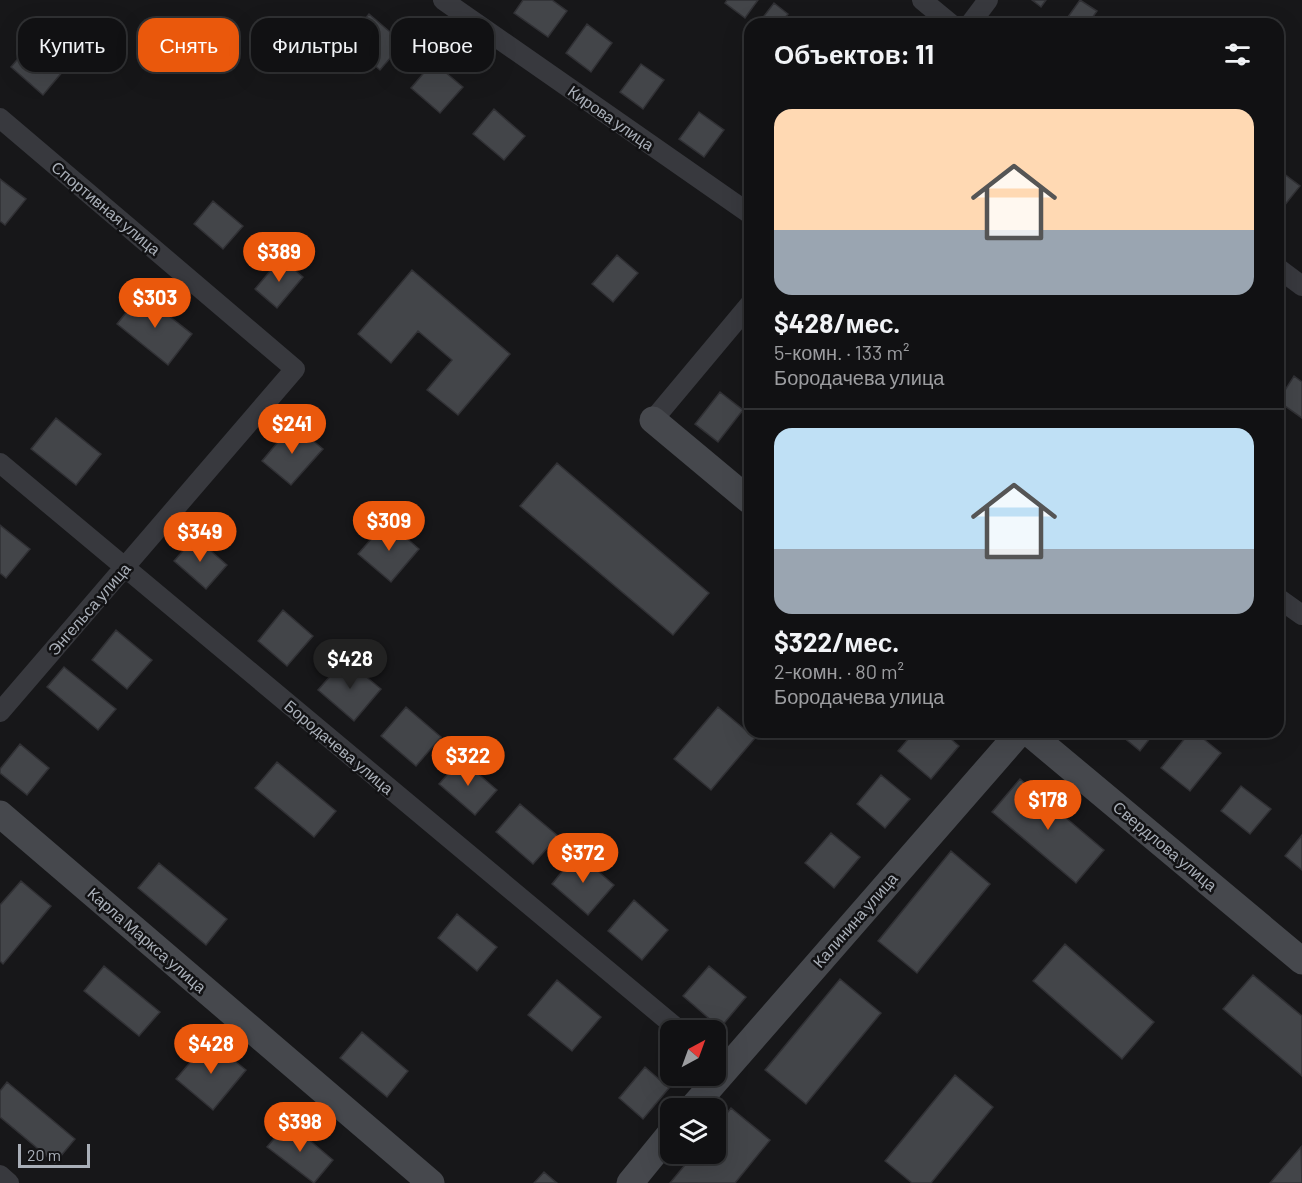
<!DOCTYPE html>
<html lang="ru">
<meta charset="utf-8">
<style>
body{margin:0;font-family:Barlow,sans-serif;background:#1e1f21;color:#f1f3f6;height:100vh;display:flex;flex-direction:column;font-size:22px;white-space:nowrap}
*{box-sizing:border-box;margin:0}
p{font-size:20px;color:#9c9da0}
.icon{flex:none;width:33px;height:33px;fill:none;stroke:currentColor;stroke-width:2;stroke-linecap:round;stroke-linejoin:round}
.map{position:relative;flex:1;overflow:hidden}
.side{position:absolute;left:744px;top:18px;width:540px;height:720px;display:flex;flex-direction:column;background:#111113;border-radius:18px;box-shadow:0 6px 24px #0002,0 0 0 2px #303133}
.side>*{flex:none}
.top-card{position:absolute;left:18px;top:18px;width:570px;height:54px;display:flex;gap:12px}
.needle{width:39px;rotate:41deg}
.tools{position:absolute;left:660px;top:1020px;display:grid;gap:12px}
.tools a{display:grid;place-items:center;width:66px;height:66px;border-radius:12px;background:#111113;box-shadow:0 6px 24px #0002,0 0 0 2px #303133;font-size:30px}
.scale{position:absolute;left:18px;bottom:15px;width:72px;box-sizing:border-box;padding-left:6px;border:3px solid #a9afb8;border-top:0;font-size:16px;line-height:21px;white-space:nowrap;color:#a9afb8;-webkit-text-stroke:4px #121214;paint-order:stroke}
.price{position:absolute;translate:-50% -51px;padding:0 14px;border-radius:21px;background:#ea580c;color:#fff;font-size:20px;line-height:39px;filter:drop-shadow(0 2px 3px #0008)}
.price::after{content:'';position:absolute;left:50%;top:36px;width:18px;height:14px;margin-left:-9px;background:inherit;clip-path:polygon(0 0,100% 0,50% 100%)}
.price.active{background:#222;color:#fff}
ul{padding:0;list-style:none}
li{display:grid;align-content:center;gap:12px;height:318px;padding:0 30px}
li+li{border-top:2px solid #303133}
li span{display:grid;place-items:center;height:186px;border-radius:18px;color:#555}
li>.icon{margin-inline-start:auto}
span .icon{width:108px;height:108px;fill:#fffc;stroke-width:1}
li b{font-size:26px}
h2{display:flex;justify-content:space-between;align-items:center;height:72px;padding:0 30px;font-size:26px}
.tag{padding:0 21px;border-radius:18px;background:#111113;box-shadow:0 6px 24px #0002,0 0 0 2px #303133;font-size:21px;line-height:54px}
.tag.active{background:#ea580c;color:#fff}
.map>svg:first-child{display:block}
.building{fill:#434549;stroke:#313135;stroke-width:1.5}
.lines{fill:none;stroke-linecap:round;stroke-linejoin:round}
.street{stroke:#38393e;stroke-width:20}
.secondary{stroke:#46484d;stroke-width:27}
.labels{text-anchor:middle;stroke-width:5;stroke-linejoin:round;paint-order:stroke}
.street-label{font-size:16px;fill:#a9afb8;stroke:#121214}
</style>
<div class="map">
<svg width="1302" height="1183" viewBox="0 0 1302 1183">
<rect width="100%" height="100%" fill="#171719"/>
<!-- building -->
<path class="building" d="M523,0H552L567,11L548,37L514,13Z
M727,0H758L745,18L725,3Z
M1032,0H1046L1041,7Z
M1080,0L1097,11L1088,24H1063Z
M774,3L788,14L780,24H758Z
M369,14L403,43L380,70L346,41Z
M587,24L612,43L591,72L566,53Z
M32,42L64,70L43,95L11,67Z
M433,62L463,87L440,113L411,88Z
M641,64L664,80L643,109L620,92Z
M494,109L525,136L504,160L473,134Z
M699,112L724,130L704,157L679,139Z
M1279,170L1300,186L1280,211L1278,210Z
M0,179L26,199L5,225L0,221Z
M213,201L243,226L223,249L194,224Z
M617,255L638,273L613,302L592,284Z
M281,258L303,277L277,308L255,289Z
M412,270L510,354L458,415L427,390L452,360L418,331L391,363L358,334Z
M141,294L192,334L168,365L117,324Z
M1294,376L1302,382V418L1278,401Z
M720,392L743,410L718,442L695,424Z
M56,418L101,454L76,485L31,449Z
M293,424L323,449L291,485L262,461Z
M557,463L709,593L673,635L520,506Z
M387,521L419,549L391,582L358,554Z
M0,525L30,549L6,578L0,573Z
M195,537L227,565L206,589L174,561Z
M283,610L313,636L287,666L258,641Z
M116,630L152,660L127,689L92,660Z
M345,659L381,689L354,721L318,690Z
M64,667L116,709L98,730L47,687Z
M406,707L441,737L416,766L381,736Z
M718,707L755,738L711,790L674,759Z
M914,732H943L959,746L931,779L898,751Z
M1117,732H1155L1140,751Z
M1190,732H1195L1221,753L1190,791L1161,768Z
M20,744L49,768L27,795L0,773V769Z
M461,759L497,790L475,815L439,784Z
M277,762L336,811L314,837L255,788Z
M881,775L910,799L885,828L857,804Z
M1020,779L1104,850L1076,883L992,812Z
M1241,786L1271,809L1250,834L1221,811Z
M520,804L558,836L533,864L496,832Z
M831,833L860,857L834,888L805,863Z
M1302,835V870L1285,856Z
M951,851L990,884L917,973L878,941Z
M577,853L614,885L588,915L552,884Z
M159,863L227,919L206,945L138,888Z
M21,881L51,906L3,964L0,961V905Z
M634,900L668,930L642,960L608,931Z
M457,914L497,947L477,971L438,938Z
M1065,944L1154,1022L1122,1059L1033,981Z
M104,966L160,1012L139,1036L84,991Z
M709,966L746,997L720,1028L683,996Z
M1253,975L1302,1016V1076L1223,1009Z
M840,979L881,1013L806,1104L765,1070Z
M557,980L601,1017L572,1051L528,1015Z
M362,1032L408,1071L387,1097L340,1058Z
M209,1040L246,1070L213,1110L176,1079Z
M645,1067L669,1088L643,1119L619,1098Z
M955,1075L993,1107L931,1183H912L885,1161Z
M7,1082L75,1139L55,1163L0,1117V1091Z
M731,1108L770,1140L735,1183H670L694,1154H716V1127Z
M288,1122L333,1160L314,1183L267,1147Z
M1301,1147L1302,1183H1270Z
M544,1172L557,1183H534Z"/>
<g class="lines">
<!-- street -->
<path class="street" d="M443,0L750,214
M922,0L951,24
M970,24L988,0
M0,118L295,369L0,712
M1278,268L1302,286
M653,420L750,304
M0,463L679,1030
M1278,598L1302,615
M0,1175L9,1183"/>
<!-- secondary -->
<path class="secondary" d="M653,420L750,501
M1028,732L1302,961
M0,814L431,1183
M692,1108L1020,732
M630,1183L670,1134"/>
</g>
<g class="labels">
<!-- street labels -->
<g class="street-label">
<text transform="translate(611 118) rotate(35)" y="6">Кирова улица</text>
<text transform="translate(106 208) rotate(40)" y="6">Спортивная улица</text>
<text transform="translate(89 609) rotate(-49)" y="6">Энгельса улица</text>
<text transform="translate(339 747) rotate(40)" y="6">Бородачева улица</text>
<text transform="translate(1165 846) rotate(40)" y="6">Свердлова улица</text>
<text transform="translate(855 920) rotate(-49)" y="6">Калинина улица</text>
<text transform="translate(147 940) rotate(41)" y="6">Карла Маркса улица</text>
</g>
</g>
</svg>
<div class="tools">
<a><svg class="needle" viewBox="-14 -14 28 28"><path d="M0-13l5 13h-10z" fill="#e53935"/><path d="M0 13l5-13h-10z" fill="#9c9da0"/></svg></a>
<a><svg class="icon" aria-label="layers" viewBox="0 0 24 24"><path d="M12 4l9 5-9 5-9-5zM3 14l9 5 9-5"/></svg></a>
</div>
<div class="scale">20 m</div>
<b class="price" style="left:279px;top:283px">$389</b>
<b class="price" style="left:155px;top:329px">$303</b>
<b class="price" style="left:292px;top:455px">$241</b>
<b class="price" style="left:389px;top:552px">$309</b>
<b class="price" style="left:200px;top:563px">$349</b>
<b class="price active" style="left:350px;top:690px">$428</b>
<b class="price" style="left:468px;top:787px">$322</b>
<b class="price" style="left:1048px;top:831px">$178</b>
<b class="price" style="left:583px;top:884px">$372</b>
<b class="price" style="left:211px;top:1075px">$428</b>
<b class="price" style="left:300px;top:1153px">$398</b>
<div class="top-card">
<a class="tag">Купить</a>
<a class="tag active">Снять</a>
<a class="tag">Фильтры</a>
<a class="tag">Новое</a>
</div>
<section class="side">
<h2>Объектов: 11<svg class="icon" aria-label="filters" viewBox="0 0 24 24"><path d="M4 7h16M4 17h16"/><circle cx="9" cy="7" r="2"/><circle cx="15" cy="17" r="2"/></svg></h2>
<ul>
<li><span style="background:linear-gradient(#ffd9b3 65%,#9aa5b1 0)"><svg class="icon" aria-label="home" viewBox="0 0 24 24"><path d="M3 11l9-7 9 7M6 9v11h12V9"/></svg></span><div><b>$428/мес.</b><p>5-комн. · 133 m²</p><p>Бородачева улица</p></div></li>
<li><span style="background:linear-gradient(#bfe0f5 65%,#9aa5b1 0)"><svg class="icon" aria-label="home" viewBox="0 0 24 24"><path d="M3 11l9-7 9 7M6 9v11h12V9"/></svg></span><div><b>$322/мес.</b><p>2-комн. · 80 m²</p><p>Бородачева улица</p></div></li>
</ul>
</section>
</div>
